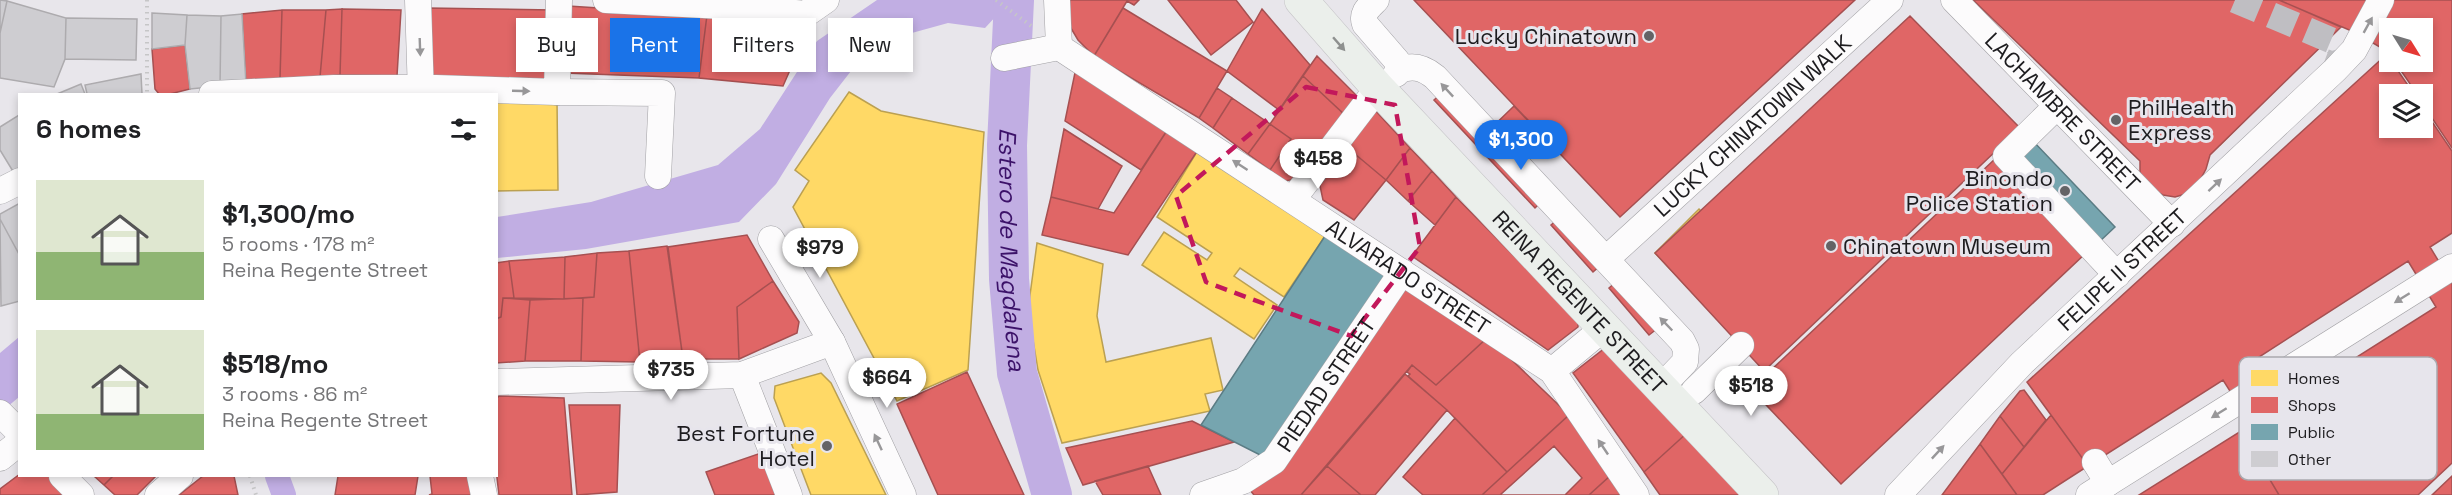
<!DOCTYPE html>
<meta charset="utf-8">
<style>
body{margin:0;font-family:"Space Grotesk",sans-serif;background:#f6f6f6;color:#202124;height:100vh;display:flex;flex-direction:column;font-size:22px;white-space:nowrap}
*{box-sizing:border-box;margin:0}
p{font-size:20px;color:#757577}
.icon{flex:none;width:33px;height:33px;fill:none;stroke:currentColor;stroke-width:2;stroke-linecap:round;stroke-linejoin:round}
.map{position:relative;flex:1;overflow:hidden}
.side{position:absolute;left:18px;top:93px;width:480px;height:384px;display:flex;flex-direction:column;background:#fff;border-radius:0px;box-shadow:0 3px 9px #0003}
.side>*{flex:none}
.banner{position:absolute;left:516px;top:18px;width:570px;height:54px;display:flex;gap:12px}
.needle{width:39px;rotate:127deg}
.buttons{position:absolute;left:2379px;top:18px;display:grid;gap:12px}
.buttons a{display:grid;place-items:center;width:54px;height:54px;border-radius:0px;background:#fff;box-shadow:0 3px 9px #0003;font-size:30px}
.price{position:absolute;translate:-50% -51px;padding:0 14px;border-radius:21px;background:#fff;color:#222;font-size:20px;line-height:39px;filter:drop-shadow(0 2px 3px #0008)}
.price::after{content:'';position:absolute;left:50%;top:36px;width:18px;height:14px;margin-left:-9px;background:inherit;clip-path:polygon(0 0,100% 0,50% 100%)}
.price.current{background:#1a73e8;color:#fff}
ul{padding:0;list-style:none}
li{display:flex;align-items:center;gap:18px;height:150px;padding:0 18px}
li span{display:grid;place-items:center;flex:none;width:168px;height:120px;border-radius:0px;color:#555}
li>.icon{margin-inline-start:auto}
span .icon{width:72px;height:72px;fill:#fffc;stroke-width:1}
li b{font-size:26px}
h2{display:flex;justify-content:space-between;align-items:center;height:72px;padding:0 18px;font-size:26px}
.tag{padding:0 21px;border-radius:0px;background:#fff;box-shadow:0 3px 9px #0003;font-size:21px;line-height:54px}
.tag.current{background:#1a73e8;color:#fff}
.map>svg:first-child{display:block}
.water{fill:#c1aee3}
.homes{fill:#ffd966;stroke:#bba051;stroke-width:1.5}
.shops{fill:#e06666;stroke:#a65051;stroke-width:1.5;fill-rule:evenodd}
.public{fill:#76a5af;stroke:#5b7c84;stroke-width:1.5}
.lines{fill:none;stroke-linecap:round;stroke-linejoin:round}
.canal{stroke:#c1aee3;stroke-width:24}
.river{stroke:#c1aee3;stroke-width:40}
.building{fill:#cecdd1;stroke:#adabae;stroke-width:1.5}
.minor-tunnel{stroke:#bfbec2;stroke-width:26;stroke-dasharray:26 13;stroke-linecap:butt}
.minor-casing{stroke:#a1a0a4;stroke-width:27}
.major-casing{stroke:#c5c4c7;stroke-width:34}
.path{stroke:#c6c6c7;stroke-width:4;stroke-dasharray:1.5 4.5;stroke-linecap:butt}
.minor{stroke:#fcfbfc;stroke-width:26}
.major{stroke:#ebefeb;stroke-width:33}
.oneway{fill:#989799}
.oneway2{fill:#8e908f}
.marked{fill:none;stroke:#c2185b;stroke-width:4.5;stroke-dasharray:12 8;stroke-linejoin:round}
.poi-dot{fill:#646366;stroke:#e7e5ec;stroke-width:2}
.labels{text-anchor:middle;stroke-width:6;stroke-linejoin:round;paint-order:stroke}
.poi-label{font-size:22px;fill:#1d1c1f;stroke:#e7e5ec;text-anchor:end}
.street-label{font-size:22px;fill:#1d1c1f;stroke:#e7e5ec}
.water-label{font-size:24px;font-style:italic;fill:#3c1269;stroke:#e7e5ec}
.key{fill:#e7e5ec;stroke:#aaa9ae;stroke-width:1.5}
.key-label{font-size:16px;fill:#1d1c1f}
</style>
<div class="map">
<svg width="2452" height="495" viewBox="0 0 2452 495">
<rect width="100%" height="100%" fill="#e8e6eb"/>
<!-- water -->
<path class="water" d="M877,0H1011L985,28L948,23L872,44L830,98L776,184L739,222L586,249L497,258V217L591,202L718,165L760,129L817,41Z
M19,337V397L0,413V353Z"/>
<!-- homes -->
<path class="homes" d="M2070,0H2170L2207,27L2242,18L2262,24L2277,46L2272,93L2220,145L2211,136L2187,135L2167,121L2159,102L2117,81L2091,88L2067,78L2061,59L2058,32Z
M849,92L881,111L984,132L968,370L897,401L793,207L809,181L795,170Z
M557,100L558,190L496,191V101Z
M1198,150L1325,236L1284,297L1240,268L1234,276L1277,305L1254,339L1142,265L1164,232L1207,260L1212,253L1157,217Z
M1699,209L1734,245L1689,289L1655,253Z
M1037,243L1103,264L1097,316L1106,362L1211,338L1223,390L1205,394L1210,411L1062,443L1038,370L1028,310Z
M821,373L831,383L886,495H811L774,398L775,386Z"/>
<!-- shops -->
<path class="shops" d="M1063,0H1139L1134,5L1127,1L1094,56L1078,40L1062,13Z
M1168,0H1236L1253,22L1211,55Z
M1414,0H1855L1620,217Z
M1973,0H2279L2341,27L2210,155L2206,169L2199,182L2189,193L2175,197L2163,195L2151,189L2144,182L2140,172V161Z
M2279,0H2372L2354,32Z
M2372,0H2452V148L2422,103V94H2417L2395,62H2422V28H2390V53L2354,32Z
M568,6L707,15L699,78L564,73Z
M427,8L553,10L549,87L425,81Z
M1123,8L1227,71L1199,118L1094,56Z
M342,9L401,10L397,76L340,75Z
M342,9L340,75L320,77L326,10Z
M1262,9L1310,65L1279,110L1227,71Z
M282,10L280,78L246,84L242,14Z
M282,10H326L320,77L280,78Z
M707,15L809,27L783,86L699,78Z
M1910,16L2020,128L1764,371L1655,253Z
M185,45L190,89L170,94H159L155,89L152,49Z
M2387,54L2390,62H2392L2414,94H2390V128H2422V107L2452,151V233L2430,247L2452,283V463L2418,495H2279L2241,431L2251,424L2223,380L2088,466L2027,382ZM2408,261L2436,307L2273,410L2245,366Z
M1317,56L1357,96L1345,115L1303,76Z
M1077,63L1168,129L1141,170L1065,121Z
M1303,76L1345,115L1296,179L1284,181L1270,170L1291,139L1270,124Z
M1217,88L1232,98L1213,128L1199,118Z
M1442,93L1543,200L1535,208L1434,100Z
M1232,98L1270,124L1248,154L1213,128Z
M1514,106L1535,128L1504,158L1483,136Z
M1372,107L1410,148L1386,180L1343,144Z
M1270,124L1291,139L1270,170L1248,154Z
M1064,129L1122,166L1098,209L1051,197Z
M1168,129L1198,150L1128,255L1042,235L1051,197L1114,213Z
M1343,144L1386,180L1354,220L1323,200L1319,181Z
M1410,148L1432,171L1408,201L1386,180Z
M1997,157L2087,252L1841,484L1751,389Z
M1432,171L1456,197L1435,225L1408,201Z
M1456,197L1578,321V327L1548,350L1412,256Z
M1559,218L1601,265L1593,272L1551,225Z
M747,235L773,281L737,307L739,359H683L668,247Z
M667,246L683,359L640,362L629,251Z
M629,251L640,362L581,361L583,298L594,297L597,253Z
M597,253L594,297L564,299L565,257Z
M565,257L564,299L514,298L509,261Z
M509,261L514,298H503L501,317L496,319V263Z
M1399,280L1488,337L1436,385L1412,365L1301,495H1254L1245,484Z
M773,281L799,322L797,333L739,359L737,307Z
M1617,281L1658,328L1649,335L1609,288Z
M503,298L530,300L525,361L496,363V319L501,317Z
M583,298L581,361H525L530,300Z
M1488,337L1569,415L1507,472L1447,410L1408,376L1410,374L1407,372L1412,365L1436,385Z
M1605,348L1688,432L1644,472L1573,373Z
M967,372L1024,495H938L897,404Z
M1405,374L1447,410L1375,495H1361L1327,466Z
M2024,390L2046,420L2024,447L2000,416L2020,391Z
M499,396L564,398L572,495H499L496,469V399Z
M569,405H620L617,492L577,495Z
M1569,415L1610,476L1589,495H1482Z
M2051,415L2088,466L2043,495H2017L2002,474Z
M2000,416L2024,447L2002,474L1980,444Z
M1455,418L1507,472L1482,495H1423L1403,477Z
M1192,421L1234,442L1083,485L1066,448Z
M2241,431L2279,495H2139Z
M1688,432L1742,495H1660L1644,472Z
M1980,444L2017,495H1942Z
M1554,446L1582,478L1565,495H1500Z
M767,451L781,495H715L706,472Z
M1148,466L1161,495H1103L1095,481Z
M1327,466L1361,495H1301Z
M20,474L51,476L69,495H0V489Z
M94,476H113L104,485Z
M113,476H156L137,495H115L104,485Z
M203,476H234L238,495H179Z
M338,476H418L415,495H335Z
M430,476H468L472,495H429L432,494Z
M1610,476L1623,495H1589Z
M2452,476V495H2432Z"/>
<!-- public -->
<path class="public" d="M2032,140L2115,227L2098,243L2016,155Z
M1327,233L1392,276L1270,460L1201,425Z"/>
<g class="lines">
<!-- canal -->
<path class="canal" d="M277,476L284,495"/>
<!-- river -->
<path class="river" id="s1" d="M1014,0L1007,145L1009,279L1017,373L1052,495"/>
</g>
<!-- building -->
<path class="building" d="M0,0L7,1L0,33Z
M7,1L66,18L65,59L54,87L0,78V33Z
M152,13L187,15L185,45L152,49Z
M242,14L246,84L220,86L221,16Z
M187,15L221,16L220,86L190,89L185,45Z
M66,18L137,19L136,60L65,59Z
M141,74L142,94H87L85,85Z
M81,84L85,94H57Z
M19,115L20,170L14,173L0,150V127Z
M20,203V256L0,219V214Z
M0,219L20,256V301L1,306Z"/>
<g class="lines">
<!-- minor-tunnel -->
<path class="minor-tunnel" d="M2235,0L2333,41L2339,46L2341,54L2335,70"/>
<!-- minor casing -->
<g class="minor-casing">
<g id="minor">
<path d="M418,0L421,94"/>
<path d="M606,0L722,6L806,14L826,0"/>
<path d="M1057,0L1059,47"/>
<path d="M1376,0C1369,7 1361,13 1365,24L1397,61L1399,68L1396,74"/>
<path id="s2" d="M1954,0L2172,224"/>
<path id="s3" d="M1059,47L1552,371L1636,495"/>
<path d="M1004,58L1059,47"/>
<path d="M1398,71C1412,64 1424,68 1435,77L1682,341L1686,349L1685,362L1661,387"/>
<path d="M557,92L662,93L658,176"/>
<path d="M212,94L334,88H436L557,92L559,0"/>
<path d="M2057,106L2006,156L2117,275"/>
<path d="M0,191L20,181"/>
<path d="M1293,199L1378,88"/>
<path d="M771,239L832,342L903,495"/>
<path id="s4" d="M1615,251L1890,0"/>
<path d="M1552,371L1605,327"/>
<path d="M742,375L789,495"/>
<path d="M496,382L742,375L832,342"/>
<path d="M1694,391L1741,345"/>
<path d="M0,413L20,433"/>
<path d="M0,458L20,442"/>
<path d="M2095,462L2108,483"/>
<path d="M62,476L81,495"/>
<path d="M480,476L484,495"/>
<path d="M158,495L180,476"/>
<path id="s5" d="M1203,495L1243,481L1274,461L1402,272"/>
<path id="s6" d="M1898,495L2022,363L2335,70L2354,50L2381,0"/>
<path d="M2089,495L2452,267"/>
</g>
</g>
<!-- major casing -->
<g class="major-casing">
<g id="major">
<path id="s7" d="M1301,0L1378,88L1762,495"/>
</g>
</g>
<!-- path -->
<path class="path" d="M147,0V94
M996,0L1034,28
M250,476L256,495"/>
<!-- minor -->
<use href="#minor" class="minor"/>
<!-- major -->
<use href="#major" class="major"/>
</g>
<!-- one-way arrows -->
<defs><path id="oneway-solid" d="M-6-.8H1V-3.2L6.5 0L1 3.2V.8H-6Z" transform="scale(1.5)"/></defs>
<g class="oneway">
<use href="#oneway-solid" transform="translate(2368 25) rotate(-61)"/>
<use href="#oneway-solid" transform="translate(420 47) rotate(88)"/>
<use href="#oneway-solid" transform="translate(1447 90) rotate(-133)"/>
<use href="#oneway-solid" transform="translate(521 91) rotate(2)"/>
<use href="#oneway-solid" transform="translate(1240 165) rotate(-147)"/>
<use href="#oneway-solid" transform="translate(2215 185) rotate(-43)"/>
<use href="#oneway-solid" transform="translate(2402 298) rotate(148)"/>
<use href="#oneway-solid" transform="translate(1666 324) rotate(-134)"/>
<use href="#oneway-solid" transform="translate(2219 413) rotate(148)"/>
<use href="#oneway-solid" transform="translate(878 442) rotate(-115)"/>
<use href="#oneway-solid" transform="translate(1603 447) rotate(-124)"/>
<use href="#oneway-solid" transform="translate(1938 452) rotate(-47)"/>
</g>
<use class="oneway2" href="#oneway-solid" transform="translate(1339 44) rotate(49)"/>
<!-- marked area -->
<path class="marked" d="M1306,87L1395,105L1420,247L1351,336L1206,282L1176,196Z"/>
<!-- markers -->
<g class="poi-dot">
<circle cx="1649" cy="36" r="6"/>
<circle cx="2116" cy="120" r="6"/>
<circle cx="2065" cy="191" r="6"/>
<circle cx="1831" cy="246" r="6"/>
<circle cx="827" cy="446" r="6"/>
</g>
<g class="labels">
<!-- poi labels -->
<g class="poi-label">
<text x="1637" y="44">Lucky Chinatown</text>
<text x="2128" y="115" text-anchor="start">PhilHealth<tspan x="2128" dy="25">Express</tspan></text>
<text x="2053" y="186">Binondo<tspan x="2053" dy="25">Police Station</tspan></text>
<text x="1843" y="254" text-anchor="start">Chinatown Museum</text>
<text x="815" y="441">Best Fortune<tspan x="815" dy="25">Hotel</tspan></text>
</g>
<!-- street labels -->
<g class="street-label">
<text dy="8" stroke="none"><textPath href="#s2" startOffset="156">LACHAMBRE STREET</textPath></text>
<text dy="8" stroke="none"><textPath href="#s4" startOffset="186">LUCKY CHINATOWN WALK</textPath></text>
<text dy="8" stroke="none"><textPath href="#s6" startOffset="318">FELIPE II STREET</textPath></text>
<text dy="8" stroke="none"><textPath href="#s3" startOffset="418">ALVARADO STREET</textPath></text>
<text dy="8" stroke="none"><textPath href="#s7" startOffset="411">REINA REGENTE STREET</textPath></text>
<text dy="8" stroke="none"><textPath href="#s5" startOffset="172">PIEDAD STREET</textPath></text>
</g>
<!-- water labels -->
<g class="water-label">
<text dy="8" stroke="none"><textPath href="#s1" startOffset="250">Estero de Magdalena</textPath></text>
</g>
</g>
<!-- legend -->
<rect x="2239" y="357" width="198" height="123" rx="9" class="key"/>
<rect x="2251" y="370" width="27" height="16" fill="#ffd966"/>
<rect x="2251" y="397" width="27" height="16" fill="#e06666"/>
<rect x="2251" y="424" width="27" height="16" fill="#76a5af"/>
<rect x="2251" y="451" width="27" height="16" fill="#cecdd1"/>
<g class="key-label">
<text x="2288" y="384">Homes</text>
<text x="2288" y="411">Shops</text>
<text x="2288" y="438">Public</text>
<text x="2288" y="465">Other</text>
</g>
</svg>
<div class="buttons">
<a><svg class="needle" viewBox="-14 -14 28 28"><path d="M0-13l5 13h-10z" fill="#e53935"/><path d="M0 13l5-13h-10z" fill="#757577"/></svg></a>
<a><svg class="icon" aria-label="layers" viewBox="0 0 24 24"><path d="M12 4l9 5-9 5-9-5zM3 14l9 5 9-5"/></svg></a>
</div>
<b class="price current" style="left:1521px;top:171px">$1,300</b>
<b class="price" style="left:1318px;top:190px">$458</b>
<b class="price" style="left:820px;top:279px">$979</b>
<b class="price" style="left:671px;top:401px">$735</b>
<b class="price" style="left:887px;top:409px">$664</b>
<b class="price" style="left:1751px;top:417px">$518</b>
<div class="banner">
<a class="tag">Buy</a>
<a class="tag current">Rent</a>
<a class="tag">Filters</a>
<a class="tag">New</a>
</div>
<section class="side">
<h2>6 homes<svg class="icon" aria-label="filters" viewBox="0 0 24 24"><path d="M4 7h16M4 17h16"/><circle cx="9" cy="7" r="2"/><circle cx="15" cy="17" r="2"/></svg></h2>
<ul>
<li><span style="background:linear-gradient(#dfe7d0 60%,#8fb573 0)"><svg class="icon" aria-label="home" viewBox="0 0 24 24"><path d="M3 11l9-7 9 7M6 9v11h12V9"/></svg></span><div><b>$1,300/mo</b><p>5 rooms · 178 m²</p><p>Reina Regente Street</p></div></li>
<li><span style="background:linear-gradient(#dfe7d0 70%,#8fb573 0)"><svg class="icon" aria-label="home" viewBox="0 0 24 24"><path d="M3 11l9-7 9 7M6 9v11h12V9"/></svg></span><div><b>$518/mo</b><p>3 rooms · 86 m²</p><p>Reina Regente Street</p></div></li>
</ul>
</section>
</div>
